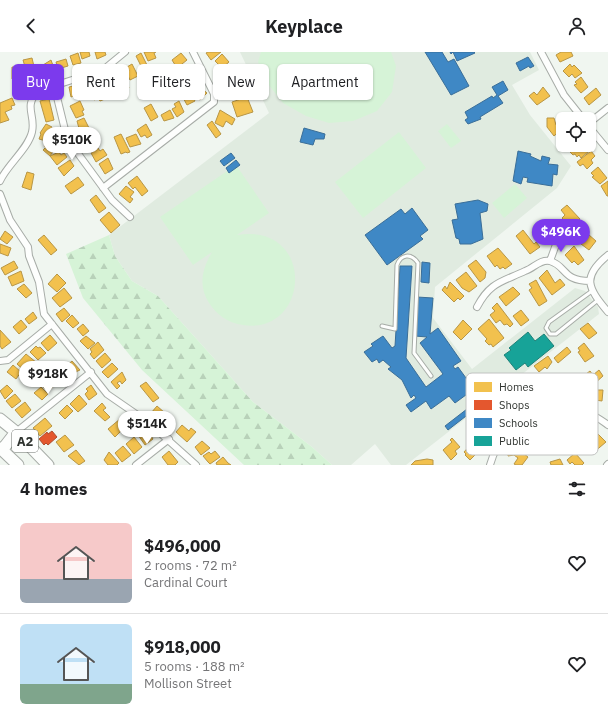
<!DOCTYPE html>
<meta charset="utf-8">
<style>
body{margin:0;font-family:"IBM Plex Sans",sans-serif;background:#f2f2f2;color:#202124;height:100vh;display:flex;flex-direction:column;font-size:15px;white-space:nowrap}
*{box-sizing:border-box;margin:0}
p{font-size:13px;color:#757577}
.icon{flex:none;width:22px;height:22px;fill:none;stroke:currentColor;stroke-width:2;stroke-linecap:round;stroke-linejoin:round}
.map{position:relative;height:413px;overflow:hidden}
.side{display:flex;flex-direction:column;background:#fff;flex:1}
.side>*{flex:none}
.banner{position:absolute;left:12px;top:12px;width:400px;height:36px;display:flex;gap:8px}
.fabs{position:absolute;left:556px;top:60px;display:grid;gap:8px}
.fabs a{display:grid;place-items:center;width:40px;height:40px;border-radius:6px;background:#fff;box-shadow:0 1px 3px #0004;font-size:20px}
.price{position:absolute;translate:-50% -34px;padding:0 9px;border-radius:14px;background:#fff;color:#222;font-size:13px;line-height:26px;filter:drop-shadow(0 1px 2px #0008)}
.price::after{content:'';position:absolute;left:50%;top:24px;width:12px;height:9px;margin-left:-6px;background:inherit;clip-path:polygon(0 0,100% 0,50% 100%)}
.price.on{background:#7c3aed;color:#fff}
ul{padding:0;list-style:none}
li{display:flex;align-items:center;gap:12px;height:100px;padding:0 20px}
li+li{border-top:1px solid #e0e0e0}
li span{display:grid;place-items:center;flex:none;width:112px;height:80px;border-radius:6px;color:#555}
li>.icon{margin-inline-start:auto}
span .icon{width:48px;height:48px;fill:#fffc;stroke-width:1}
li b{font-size:17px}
h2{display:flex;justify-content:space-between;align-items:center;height:48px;padding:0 20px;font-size:17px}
.tag{padding:0 14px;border-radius:6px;background:#fff;box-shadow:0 1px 3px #0004;font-size:14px;line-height:36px}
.tag.on{background:#7c3aed;color:#fff}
header{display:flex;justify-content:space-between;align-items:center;height:52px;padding:0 20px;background:#fff;font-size:18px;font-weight:700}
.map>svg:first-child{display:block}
.built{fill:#e0ebe0}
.forest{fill:url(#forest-firs)}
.pitch{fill:#d6f3d7}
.homes{fill:#f2c14e;stroke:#b89645}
.shops{fill:#e4572e;stroke:#ae4c2e}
.schools{fill:#3f88c5;stroke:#3a6e98}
.public{fill:#17a398;stroke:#1e8178}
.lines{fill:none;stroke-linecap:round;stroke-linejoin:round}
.lane-casing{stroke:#a7aca7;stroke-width:5}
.street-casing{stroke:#a7aca7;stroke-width:8}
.highway-casing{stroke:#a7aca7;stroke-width:13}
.lane{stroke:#fdfefd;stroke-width:3}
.street{stroke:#fdfefd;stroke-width:6}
.highway{stroke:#fdfefd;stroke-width:11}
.labels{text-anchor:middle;stroke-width:4;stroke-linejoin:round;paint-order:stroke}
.shield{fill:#fff;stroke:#6d706d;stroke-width:1}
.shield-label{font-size:13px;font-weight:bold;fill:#2f332f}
.key{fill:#fff;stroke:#c1c2c1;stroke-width:1}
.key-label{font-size:11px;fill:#2f332f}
</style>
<header><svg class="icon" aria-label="back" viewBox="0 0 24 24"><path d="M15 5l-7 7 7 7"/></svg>Keyplace<svg class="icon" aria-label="person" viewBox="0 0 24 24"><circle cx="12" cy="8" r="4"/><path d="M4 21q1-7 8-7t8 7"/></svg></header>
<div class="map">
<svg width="608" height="413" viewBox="0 0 608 413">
<defs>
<pattern id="forest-firs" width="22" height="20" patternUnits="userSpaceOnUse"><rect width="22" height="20" fill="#d6f3d7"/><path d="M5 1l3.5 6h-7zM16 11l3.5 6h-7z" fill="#b8d1b9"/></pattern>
</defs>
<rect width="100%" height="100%" fill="#f0f6f0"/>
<!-- built -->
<path class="built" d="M240,0H530L539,18L512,33L530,63L571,114L557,136L435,235L433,266L472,317L575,236L585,239L598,255L599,262L406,413H391L375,392L351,413H332L312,395L253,350L158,244L132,229L115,204L109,183L269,61Z"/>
<!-- forest -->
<path class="forest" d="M109,183L115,204L132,229L158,244L253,350L312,395L332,413H244L142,318L83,246L66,202Z"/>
<!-- pitch -->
<path class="pitch" d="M261,0H391L396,14L392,40L377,59L353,69L329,71L306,64L283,51L268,32L258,10Z
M447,72L461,89L451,96L438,79Z
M399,80L426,116L363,166L335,130Z
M236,113L269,161L237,183C316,170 311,283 243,273C228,271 217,263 209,251C198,234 202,217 212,200L193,213L160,165Z
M515,132L527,146L504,166L492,151Z"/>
<!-- homes -->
<path class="homes" d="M80,0H89L90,4L82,7Z
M95,0H105L106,3L97,7Z
M144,0H156L154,1L156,6L148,9Z
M208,0H221L211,8L206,1Z
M561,0H571L573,4L560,10L556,3Z
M78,1L81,11L73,13L70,4Z
M141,1L150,19L145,22L136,4Z
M181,1L187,8L177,16L172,8Z
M222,2L229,10L222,16L215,9Z
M32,6L36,23L28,25L23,8Z
M66,7L68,14L58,17L56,10Z
M51,8L55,19L51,21L50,18L45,20L43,13Z
M132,12L138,24L130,28L126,20L129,19L127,15Z
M570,12L572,15L574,13L582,21L575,26L572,22L569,25L563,19Z
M12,15L19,16V27H12Z
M182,18L187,24L171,36L166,29Z
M226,19L232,25L224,32L218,25Z
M120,20L129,36L122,39L114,23Z
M581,25L588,35L581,41L574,33L577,32L575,30Z
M109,27L115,38L110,40L108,38L106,39L101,31Z
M97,31L105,47L100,49L98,46L94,48L91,41L95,39L92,33Z
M81,32L83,41L71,45L69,35Z
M237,32L238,35L240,34L242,42L231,45L229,34Z
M199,34L207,41L200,48L192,42Z
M543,35L550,44L537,53L529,44L534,40L537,43Z
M188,36L195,49L187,53L180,40Z
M596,36L601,43L589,53L584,46Z
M247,45L253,60L237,65L232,50Z
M12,46L15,53L11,54L12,57L5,60L9,68L0,71V51Z
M49,47L54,68L46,70L40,49Z
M80,49L84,58L82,59L84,63L76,66L70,54Z
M179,49L184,60L177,65L172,57L176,55L174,52Z
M151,52L158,65L151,69L144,56Z
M170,58L174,66L164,69L161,63Z
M220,58L235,67L232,73L226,69L223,75L215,71Z
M84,66L89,76L80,80L77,69Z
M547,66H554L556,73L560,70L563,76L554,84L547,75Z
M212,69L221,82L216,86L207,73Z
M46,72L52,75L46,89L39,87L41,82L40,81Z
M146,72L152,83L147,86L145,83L141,85L137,78Z
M95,78L99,85L88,92L84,85Z
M121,82L130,100L127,101L126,100L121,102L114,85Z
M136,82L141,92L130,95L126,86Z
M53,85L58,93L50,104L43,98L46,95L44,94Z
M573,93H577L580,96L583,93L589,99L581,106L579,103L577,105L575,102L573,103L568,98Z
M98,96L100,99L103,97L107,103L96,110L91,101Z
M591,99L595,104L591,108L593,111L587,117L583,112L580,114L577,110Z
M59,100L61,103L64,101L67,105L57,113L50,104Z
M108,106L113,117L105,122L99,112Z
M70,108L74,114L64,124L58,116Z
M598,115L607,126L600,132L592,125L594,124L591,121Z
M27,120L34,122L31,138L22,135Z
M137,124L148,139L142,144L135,135L133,137L128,131Z
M78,125L84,133L71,142L65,134Z
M608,129V144H607L601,134Z
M126,134L134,140L130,145L133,147L130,151L119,142Z
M96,143L106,156L99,161L90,148Z
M567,153L580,167L572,176L562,166L565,163L561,158Z
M109,160L120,173L111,181L100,168Z
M581,176L596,189L589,198L577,189L580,185L577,183Z
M523,178L534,192L536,190L540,195L530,202L516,184Z
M5,179L13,185L7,192L0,187Z
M44,183L57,198L51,203L38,188Z
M0,192L11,196L8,204L0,201Z
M574,194L584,208L578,213L574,209L572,211L565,203Z
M498,196L512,212L505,217L503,215L500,217L497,213L495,215L487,204Z
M476,208L486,220L485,226L480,230L468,214Z
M14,209L18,216L5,223L1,216Z
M547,218L555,231L560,227L565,233L552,243L539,226Z
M21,219L24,229L12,234L8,225Z
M466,220L477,234L469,240L462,236L456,228Z
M57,222L66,231L57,240L48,232Z
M536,228L547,249L539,254L529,238L532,236L529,232Z
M450,230L464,244L460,248L458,246L454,250L442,238L445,234L447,237Z
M24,232L32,241L26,246L17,237Z
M513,235L520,242L506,254L499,245Z
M64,236L72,246L60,255L52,246Z
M497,251L513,272L510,275L507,272L504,273L500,268L496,271L490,263L495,259L492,256Z
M64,256L70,263L62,270L56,262Z
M521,258L529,268L521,274L513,264Z
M33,260L37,266L29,272L25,267Z
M72,263L79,271L73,276L66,269Z
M489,267L504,286L493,295L491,292L489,293L485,289L487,287L478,277Z
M21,268L27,275L19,282L13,275Z
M463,268L472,277L461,288L453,280Z
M588,271L597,281L589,287L580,277Z
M83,272L89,279L83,284L77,277Z
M0,278L11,290L2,297L0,294Z
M50,283L57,291L48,299L41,291Z
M86,284L95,291L88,297L80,289Z
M98,290L104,298L94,307L90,302L92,300L90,297Z
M584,291L594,304L585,310L578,300L580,299L578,296Z
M36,294L38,296L40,295L46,301L38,308L30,300Z
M567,295L571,300L558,311L554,306Z
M105,301L111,308L102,316L96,309Z
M26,302L37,311L32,318L30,316L26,320L17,312Z
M548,304L552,310L547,317L545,315L539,320L534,314Z
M72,309L80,318L71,322L65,315Z
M112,311L118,317L108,326L102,320Z
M13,313L21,320L16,327L7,320Z
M60,317L68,325L65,330L61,332L53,324Z
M599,318L603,324L594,332L586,322L590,319L593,323Z
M122,320L126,328L122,332L120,329L117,331L120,334L117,337L111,330Z
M45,322L55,332L48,340L38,330Z
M146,330L159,346L153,350L140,334Z
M7,333L13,339L5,347L0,339Z
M91,333L97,342L89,348L85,342L88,339L86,337Z
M41,335L48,342L42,348L34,341Z
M586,336L594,337V341H597V338H603L602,349L588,347Z
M15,342L21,349L12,356L6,349Z
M79,343L87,352L78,360L70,352Z
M25,350L31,358L22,366L15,358Z
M102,351L106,356L103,358L110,365L105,369L94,359Z
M67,353L73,359L65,367L59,361Z
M157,354L165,361L159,368L151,361Z
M167,363L174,370L169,376L161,369Z
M45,366L52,374L40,384L33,376Z
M120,367L126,374L115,385L108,377Z
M182,373L189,379L191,376L196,380L187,390L176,380Z
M146,377L153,387L145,393L138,383Z
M597,381L606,390L593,401L587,395L594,388L592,386Z
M65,383L74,393L64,400L56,390Z
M134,385L142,395L134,402L126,392Z
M452,386L460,395L455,399L457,402L451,408L443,398L452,390L450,388Z
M202,389L210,396L201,403L195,395Z
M472,391L475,394L477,391L482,396L470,408L465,403L466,402L464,400Z
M123,394L131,403L122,410L115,401Z
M508,397H518L528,405L522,413H516L514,412L518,406L514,403L508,404Z
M76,398L85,409L79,413L68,404Z
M169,399L178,410L175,413H168L162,405Z
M215,399L220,405L210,412L208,410L203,404L209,400L211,402Z
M109,400L119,411L117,413H108L104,408Z
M575,401L584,411L582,413H575L572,410L570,412L567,408Z
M223,405L228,411L231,413H217L216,411Z
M427,407L433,408V413H411L415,409Z
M560,407L563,413H551L550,410Z"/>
<!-- shops -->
<path class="shops" d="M52,379L57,385L48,393L46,391L44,393L39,387L47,380L48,382Z"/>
<!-- schools -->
<path class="schools" d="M425,0H442L448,10L454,7L469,34L451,43Z
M450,0H474L475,1L457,9L453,0L451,2Z
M528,5L534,14L530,16L529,14L520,19L516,11Z
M503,29L508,38L498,44L503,51L480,65L481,67L468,72L465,68L468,66L465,60L492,44L493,46L497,43L492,35Z
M304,76L325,82L324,87H315L313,93L300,90Z
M518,99L531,102L530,104L541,109L542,104L550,106L548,112L558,113L557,123L553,122L552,134L527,130L528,126L523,125L521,132L513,129Z
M231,101L235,106L224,114L220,109Z
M236,108L240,113L229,121L226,116Z
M478,148L488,152L487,159L480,161L483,187L471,192H460L459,187L456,186L452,168L458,167L455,152Z
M412,156L428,178L420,184L423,187L387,213L365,183L401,157L405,162Z
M422,210L430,211L429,231L421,230Z
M400,214H412L406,306L426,335L443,322L420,291L427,285L415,284L417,245L433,246L430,282L438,276L461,309L453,314L455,317L458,315L474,337L455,351L449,344L431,357L426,349L411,360L406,353L416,346L414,343L411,346L402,328L388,317L391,315L383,308L379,311L377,307L372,310L364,300L373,294L371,292L383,284L392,296L395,294Z
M467,357L470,361L448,378L445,374Z"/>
<!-- public -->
<path class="public" d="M528,280L535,289L544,282L554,294L528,315L525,311L516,318L504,303L511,298L509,296Z"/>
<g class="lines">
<!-- lane casing -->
<g class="lane-casing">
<path id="lane" d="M592,239L549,270L546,276L550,282H556L598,248
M382,274L395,277L397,213C401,202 411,201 418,211L414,301L431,324"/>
</g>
<!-- street casing -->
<g class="street-casing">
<path id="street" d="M541,0L564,43L583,67
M54,33L66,82L71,92L112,148L130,165
M589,71L608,56
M589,75L608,98
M0,129C7,113 28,97 32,80C36,63 23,55 38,39L103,18L125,0
M103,136L214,50V42L193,0
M0,142L10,168L28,195L29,204L39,230L44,262L107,342L149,371L196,413
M608,203C581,225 588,236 608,260
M550,209L558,187
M477,255C490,230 502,230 525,219C534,216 540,207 550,209C567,214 562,229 590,229
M0,309L8,308L52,272
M568,356L572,331
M16,380L91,320
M136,413L169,387
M490,413C501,372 542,346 584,359C593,362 601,368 608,373
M607,413L608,412"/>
</g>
<!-- highway casing -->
<g class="highway-casing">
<path id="highway" d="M0,367L16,380L48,413
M0,396L18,413
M2,398L16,380"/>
</g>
<!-- lane -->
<use href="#lane" class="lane"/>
<!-- street -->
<use href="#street" class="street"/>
<!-- highway -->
<use href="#highway" class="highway"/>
</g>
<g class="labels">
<!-- shield labels -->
<rect class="shield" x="12" y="378" width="26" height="22" rx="3"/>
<g class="shield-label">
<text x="25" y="394">A2</text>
</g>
</g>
<!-- legend -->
<rect x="466" y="321" width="132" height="82" rx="6" class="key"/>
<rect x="474" y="330" width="18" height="10" fill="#f2c14e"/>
<rect x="474" y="348" width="18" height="10" fill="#e4572e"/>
<rect x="474" y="366" width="18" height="10" fill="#3f88c5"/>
<rect x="474" y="384" width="18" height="10" fill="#17a398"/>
<g class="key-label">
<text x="499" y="339">Homes</text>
<text x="499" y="357">Shops</text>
<text x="499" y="375">Schools</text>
<text x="499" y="393">Public</text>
</g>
</svg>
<div class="fabs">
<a><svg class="icon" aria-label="locate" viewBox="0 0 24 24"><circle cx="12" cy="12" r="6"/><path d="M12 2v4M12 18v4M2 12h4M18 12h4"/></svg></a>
</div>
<b class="price" style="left:72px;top:109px">$510K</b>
<b class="price on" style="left:561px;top:201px">$496K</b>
<b class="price" style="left:48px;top:343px">$918K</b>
<b class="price" style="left:147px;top:393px">$514K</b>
<div class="banner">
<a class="tag on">Buy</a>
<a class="tag">Rent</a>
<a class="tag">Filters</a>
<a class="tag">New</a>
<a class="tag">Apartment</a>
</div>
</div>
<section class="side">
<h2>4 homes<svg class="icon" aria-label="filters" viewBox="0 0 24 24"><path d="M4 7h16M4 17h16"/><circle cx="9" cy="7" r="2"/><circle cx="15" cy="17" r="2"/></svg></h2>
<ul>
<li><span style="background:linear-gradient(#f6c9c9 70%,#9aa5b1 0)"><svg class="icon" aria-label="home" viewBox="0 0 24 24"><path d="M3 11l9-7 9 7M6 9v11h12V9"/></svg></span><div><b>$496,000</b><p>2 rooms · 72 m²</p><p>Cardinal Court</p></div><svg class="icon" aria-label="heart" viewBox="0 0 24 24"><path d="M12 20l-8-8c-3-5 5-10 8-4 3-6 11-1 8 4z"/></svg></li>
<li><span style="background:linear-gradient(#bfe0f5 75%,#7fa58c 0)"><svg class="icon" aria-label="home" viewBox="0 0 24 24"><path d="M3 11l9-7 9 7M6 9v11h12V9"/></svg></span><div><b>$918,000</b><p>5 rooms · 188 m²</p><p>Mollison Street</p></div><svg class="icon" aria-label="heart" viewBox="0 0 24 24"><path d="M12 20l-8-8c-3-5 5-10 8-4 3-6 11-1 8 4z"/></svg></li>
</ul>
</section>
